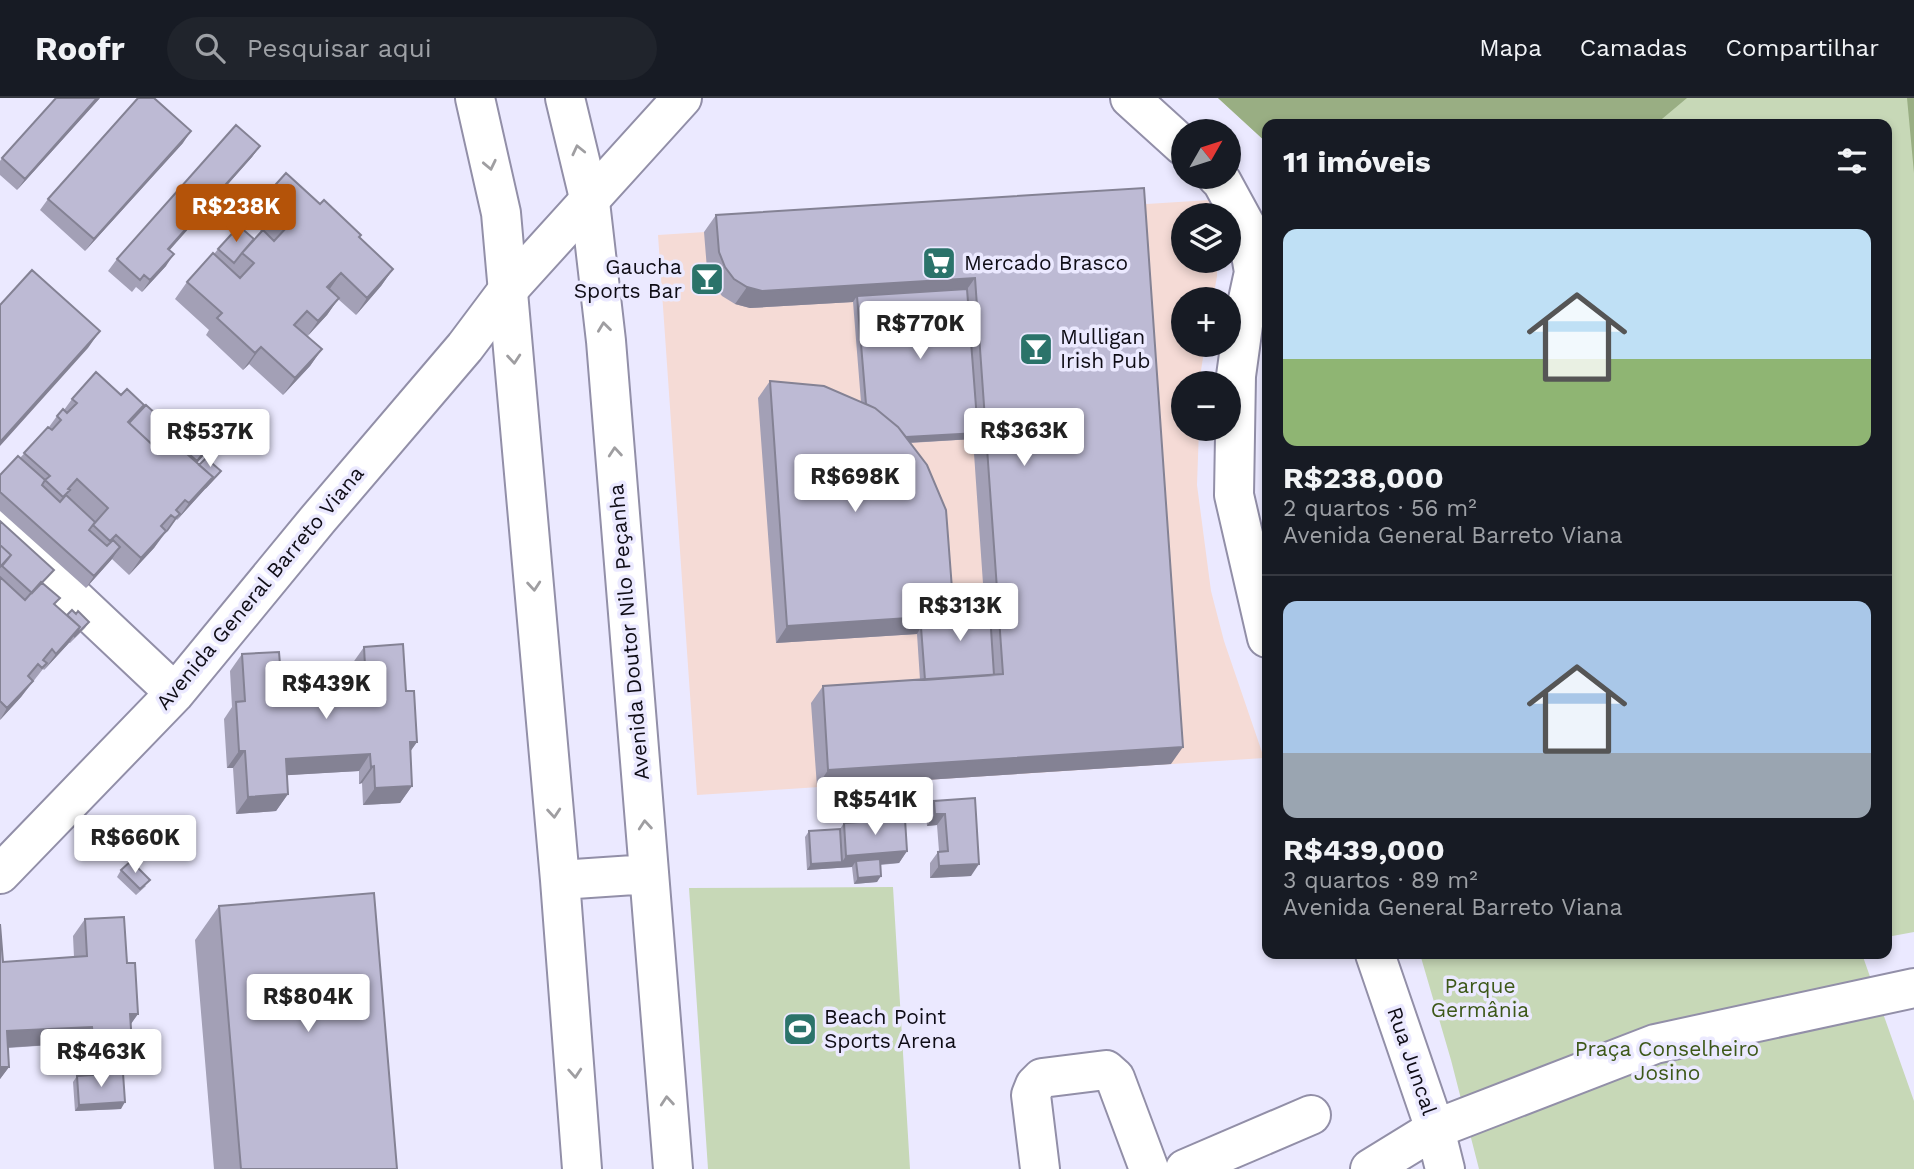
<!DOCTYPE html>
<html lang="pt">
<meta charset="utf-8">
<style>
body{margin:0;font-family:"Work Sans",sans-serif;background:#20242c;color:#f1f3f6;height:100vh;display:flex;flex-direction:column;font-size:26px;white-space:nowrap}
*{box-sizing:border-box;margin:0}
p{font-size:23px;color:#9ea1a6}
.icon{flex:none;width:38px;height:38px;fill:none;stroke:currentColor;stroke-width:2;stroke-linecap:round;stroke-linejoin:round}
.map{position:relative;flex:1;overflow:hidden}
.side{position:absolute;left:1262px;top:21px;width:630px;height:840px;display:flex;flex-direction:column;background:#171b24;border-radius:14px;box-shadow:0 4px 10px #0003}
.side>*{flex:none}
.needle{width:46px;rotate:51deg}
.controls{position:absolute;left:1171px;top:21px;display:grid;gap:14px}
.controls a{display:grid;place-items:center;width:70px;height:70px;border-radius:50%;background:#171b24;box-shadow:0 4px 10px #0003;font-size:35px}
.price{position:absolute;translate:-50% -60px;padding:0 16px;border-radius:7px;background:#fff;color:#222;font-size:23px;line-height:46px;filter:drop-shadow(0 2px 4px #0008)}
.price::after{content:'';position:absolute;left:50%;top:42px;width:21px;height:16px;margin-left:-10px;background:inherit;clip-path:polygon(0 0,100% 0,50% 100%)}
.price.on{background:#b45309;color:#fff}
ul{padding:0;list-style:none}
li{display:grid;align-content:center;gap:14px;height:371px;padding:0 21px}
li+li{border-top:2px solid #363941}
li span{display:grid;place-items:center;height:217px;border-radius:14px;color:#555}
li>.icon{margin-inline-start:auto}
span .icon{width:126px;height:126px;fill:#fffc;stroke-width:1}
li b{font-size:30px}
h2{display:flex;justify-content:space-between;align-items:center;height:84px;padding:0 21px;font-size:30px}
header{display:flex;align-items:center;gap:42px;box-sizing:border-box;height:98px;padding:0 35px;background:#171b24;border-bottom:2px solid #363941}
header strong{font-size:33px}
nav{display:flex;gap:38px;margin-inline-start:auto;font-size:24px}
.search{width:490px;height:63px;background:#20242c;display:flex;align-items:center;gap:18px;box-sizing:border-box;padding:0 24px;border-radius:38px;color:#9ea1a6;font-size:26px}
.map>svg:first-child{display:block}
.commercial{fill:#f5dbd6}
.green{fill:#c7d8b7}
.forest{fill:#99ae83}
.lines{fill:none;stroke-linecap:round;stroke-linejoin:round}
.minor-casing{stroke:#928fa8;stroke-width:42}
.major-casing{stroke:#928fa8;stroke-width:42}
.minor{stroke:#fff;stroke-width:38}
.major{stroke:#fff;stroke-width:38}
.wall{fill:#a3a0b6;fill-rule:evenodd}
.shaded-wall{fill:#848294}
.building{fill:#bdbad4;stroke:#848294;stroke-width:2}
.oneway{stroke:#9f9ea1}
.labels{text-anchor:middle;stroke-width:7;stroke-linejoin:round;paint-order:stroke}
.poi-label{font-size:21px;fill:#0e0c15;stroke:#ebe9ff;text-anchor:start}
.street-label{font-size:21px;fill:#0e0c15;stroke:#ebe9ff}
.park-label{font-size:21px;fill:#3d5819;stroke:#ebe9ff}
</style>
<header>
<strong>Roofr</strong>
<div class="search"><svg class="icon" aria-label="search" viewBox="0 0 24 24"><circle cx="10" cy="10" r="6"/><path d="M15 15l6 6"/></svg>Pesquisar aqui</div>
<nav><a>Mapa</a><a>Camadas</a><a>Compartilhar</a></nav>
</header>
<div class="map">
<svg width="1914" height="1071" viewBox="0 0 1914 1071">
<rect width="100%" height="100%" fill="#ebe9ff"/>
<!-- commercial -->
<path class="commercial" d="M1210,102L1218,113V117H1183V163H1217V178L1213,201H1183V247H1205L1199,285H1183V331H1199L1197,387L1211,493L1224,543L1264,660L697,697L658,137Z"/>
<!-- green -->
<path class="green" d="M1218,0H1914V834L1887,839L1886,26H1267V45Z
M893,789L910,1071H708L689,790Z
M1420,856H1862L1914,1003V1071H1479L1451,962Z"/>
<!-- forest -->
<path class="forest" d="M1218,0H1687L1656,26H1267V45Z
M1907,0H1914V75Z"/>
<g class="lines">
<!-- minor casing -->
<g class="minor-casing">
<path id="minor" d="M1130,0L1183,48
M1217,79L1222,84L1246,128L1254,174L1244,220L1236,278L1234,397L1267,540
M0,430L175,595
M0,776L175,595L319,420L465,249L507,193L682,0
M1375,856L1435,1031L1445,1071
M1040,1071L1031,997L1035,987L1042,980L1106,972L1115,980L1149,1071
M1185,1071L1311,1017
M1370,1071L1435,1031L1655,946L1914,890"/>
</g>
<!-- major casing -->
<g class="major-casing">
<path id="major" d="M475,0L501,115L560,782L582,1071
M565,0L590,104L606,243L673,1071
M560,782L649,776"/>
</g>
<!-- minor -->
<use href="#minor" class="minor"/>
<!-- major -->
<use href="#major" class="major"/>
</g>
<!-- wall -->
<path class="wall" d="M100,0L17,92L0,77V63L2,60Z
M183,45L85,153L40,112L48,101Z
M260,48L252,59L169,152L166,168L142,194L136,189L132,194L108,173L117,161Z
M1144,90L1171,666L817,689L811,605L823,588L920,582L917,536L776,545L758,300L770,283L861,304L853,204L750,210L735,206L722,198L713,186L707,171L704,134L716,117ZM973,341L984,500L953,502L910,345Z
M260,104L320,106L359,139L393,171L381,188L356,217L338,201L327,217L307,238L322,251L310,268L283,297L249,266L243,272L206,237L209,232L175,201L187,184L214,156L218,151L254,141L261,133L248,121Z
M72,301L136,317L177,335L213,344L197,365L199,367L221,373L177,422L176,421L154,450L129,477L112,461L86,490L0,413V377L20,360L49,329L57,318L64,312Z
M0,423L44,486L55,507L67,517L76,516L89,524L85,530L70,545H69L44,572L43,571L21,599L0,622Z
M364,549L406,593L417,644L410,653L412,688L400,705L363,707L362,685L359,686V673L287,677L288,696L276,713L236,716L233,670H227L224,621L232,609L230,573L242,556L282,591L354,586L352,566Z
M975,700L971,778L930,780V765L938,754L939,753L937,727L927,728L926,715L934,703Z
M857,712L880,723L907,753L899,765L881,767L877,784L854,786L852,769L807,772L805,739L809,733L840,731L844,725H853V718Z
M121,772L146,788L136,797L117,779Z
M219,808L397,1071H214L195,842Z
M85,821L127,865L138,916L131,925L133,961L123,975L121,1011L75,1013L73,984L77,978L84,977L80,945L8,950L9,969L0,981V826L3,864L74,859L73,838Z"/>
<!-- shaded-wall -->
<path class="shaded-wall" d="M97,0H100L17,92L25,81Z
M191,33L183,45L85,153L94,141Z
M260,48L252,59L160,163L168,151Z
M174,156L166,168L142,194L150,182Z
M393,171L381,188L356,217L367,200Z
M341,175L329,192L327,189Z
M975,180L963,197L857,198L853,204L750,210L735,206L747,189Z
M339,200L327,217L306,240L318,223Z
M100,233L88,250L0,348V344Z
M261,249L249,266L243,272L255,255Z
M322,251L310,268L283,297L295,280Z
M978,335L973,341L886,346L890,340Z
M213,344L205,356L189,374L197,363Z
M221,373L216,379L177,422L189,405L213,379Z
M180,416L168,433L163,437L175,420Z
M166,433L154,450L129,477L141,460Z
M120,449L112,461L86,490L94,478Z
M954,517L942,534L921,529L917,536L776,545L787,528Z
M80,529L68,546L44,572L56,556Z
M33,583L21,599L0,622L7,610Z
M410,644H417L405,661Z
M1183,649L1171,666L817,689L828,672Z
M239,653H245L233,670H227Z
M370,656L359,673L274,678L286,661Z
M374,668L362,685L359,686L371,669Z
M412,688L400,705L363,707L375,690Z
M288,696L276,713L236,716L248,699Z
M935,716H945L937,727L927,728Z
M907,753L899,765L857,768L856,763L852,769L807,772L811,766L842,764L846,758Z
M979,766L971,778L930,780L939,768Z
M881,778L877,784L854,786L858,780Z
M130,916H138L126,933Z
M92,929L80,945L0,950L7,933Z
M133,961L121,977L84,980L96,963Z
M0,969H9L0,981Z
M125,1004L121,1011L75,1013L79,1007Z"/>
<!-- building -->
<path class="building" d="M56,0H97L25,81L2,60Z
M138,0H154L191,33L94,141L48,101Z
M236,27L260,48L168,151L174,156L150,182L144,177L140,182L117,161Z
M286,75L320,106L324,102L361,137L359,139L393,171L367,200L341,175L327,189L339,200L318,223L307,213L294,227L322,251L295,280L261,249L255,255L217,220L222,215L187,184L213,155L240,180L254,165L242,155L263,132L274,143L287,129L260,104Z
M1144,90L1183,649L828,672L823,588L1003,576L975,180L762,193L747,189L734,181L725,169L719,154L716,117Z
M239,128L254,141L242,155L234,165L218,151Z
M32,172L100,233L0,344V207Z
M967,191L978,335L906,339L898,329L875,310L866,306L857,198Z
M96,274L121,297L127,291L144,307L128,324L158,352L175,334L193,350L187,356L213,379L189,405L185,402L176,412L180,416L175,420L171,417L161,428L166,433L141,460L116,437L110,443L93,427L108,410L77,381L68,391L70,392L63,399L45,382L50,378L24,355L48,329L52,332L61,322L57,318L63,311L67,315L77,305L72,301Z
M770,283L824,288L875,310L898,329L927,367L946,412L954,517L787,528Z
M146,307L177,335L189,322L213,344L197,363L189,356L193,350L175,334L158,352L129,325Z
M18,358L45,382L42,387L60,404L66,397L95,424L89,432L107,448L113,442L120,449L94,478L0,394V377Z
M206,360L221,373L205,390L213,379L199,367Z
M0,423L54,472L32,495L2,468L11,457L0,447Z
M0,447L11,457L0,469Z
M0,479L25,502L41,484L60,500L54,506L80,529L56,556L52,551L43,562L47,565L42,570L38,566L28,578L33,583L7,610L0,603Z
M989,500L994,577L925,582L921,529L946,528L954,517L953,502Z
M72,512L76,516L78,513L89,524L74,539L80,529L67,517Z
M403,546L406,593H414L417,644H410L412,688L375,690L374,668L371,669L370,656L286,661L288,696L248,699L245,653H239L236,604L245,603L242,556L279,554L282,591L366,586L364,549Z
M975,700L979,766L939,768L938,754L948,753L945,716H935L934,703Z
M879,711L880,723L858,724L857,712Z
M905,721L907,753L846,758L844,725Z
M840,731L842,764L811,766L809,733Z
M880,761L881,778L858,780L856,763Z
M131,763L150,782L140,791L121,772Z
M374,795L397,1071H241L219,808Z
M124,819L127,865H135L138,916H130L133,961L96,963L92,929L7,933L9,969H0V826L3,864L87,858L85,821Z
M123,975L125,1004L79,1007L77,978Z"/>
<!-- one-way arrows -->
<defs><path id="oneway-chevron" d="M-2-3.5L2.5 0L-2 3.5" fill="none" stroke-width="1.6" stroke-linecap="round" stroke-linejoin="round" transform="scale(1.75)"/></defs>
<g class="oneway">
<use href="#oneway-chevron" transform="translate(578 52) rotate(-103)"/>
<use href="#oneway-chevron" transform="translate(490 67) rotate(78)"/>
<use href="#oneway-chevron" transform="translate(604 229) rotate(-97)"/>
<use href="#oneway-chevron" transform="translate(514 261) rotate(85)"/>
<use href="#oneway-chevron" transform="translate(615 354) rotate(-95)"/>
<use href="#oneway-chevron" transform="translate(534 488) rotate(85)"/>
<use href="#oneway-chevron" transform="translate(554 715) rotate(85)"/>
<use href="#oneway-chevron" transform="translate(645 727) rotate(-95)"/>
<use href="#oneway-chevron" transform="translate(575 975) rotate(86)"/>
<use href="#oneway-chevron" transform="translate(667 1003) rotate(-95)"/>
</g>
<!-- icons -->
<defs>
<g id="supermarket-square" transform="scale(1.75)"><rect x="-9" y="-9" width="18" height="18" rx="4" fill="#2b736a" stroke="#ebe9ff"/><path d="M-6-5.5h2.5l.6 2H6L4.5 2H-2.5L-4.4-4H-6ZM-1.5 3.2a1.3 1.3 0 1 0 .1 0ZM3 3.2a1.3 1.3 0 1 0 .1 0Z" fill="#fff"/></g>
<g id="bar-square" transform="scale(1.75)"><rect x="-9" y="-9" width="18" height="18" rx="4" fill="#2b736a" stroke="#ebe9ff"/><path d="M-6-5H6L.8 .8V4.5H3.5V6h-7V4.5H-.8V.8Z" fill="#fff"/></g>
<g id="stadium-square" transform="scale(1.75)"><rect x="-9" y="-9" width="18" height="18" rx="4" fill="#2b736a" stroke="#ebe9ff"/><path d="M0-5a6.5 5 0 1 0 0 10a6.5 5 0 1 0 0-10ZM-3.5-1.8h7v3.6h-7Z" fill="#fff"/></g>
</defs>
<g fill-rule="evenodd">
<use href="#supermarket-square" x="939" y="165"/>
<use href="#bar-square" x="707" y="181"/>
<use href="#bar-square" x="1036" y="251"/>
<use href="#stadium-square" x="800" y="931"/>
</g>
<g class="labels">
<!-- poi labels -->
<g class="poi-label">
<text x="964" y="172">Mercado Brasco</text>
<text x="682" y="176" text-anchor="end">Gaucha<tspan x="682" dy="24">Sports Bar</tspan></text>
<text x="1060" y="246">Mulligan<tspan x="1060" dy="24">Irish Pub</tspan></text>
<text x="824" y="926">Beach Point<tspan x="824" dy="24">Sports Arena</tspan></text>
</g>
<!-- street labels -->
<g class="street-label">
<text transform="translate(260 490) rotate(-50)" y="7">Avenida General Barreto Viana</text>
<text transform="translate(629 534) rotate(-95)" y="7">Avenida Doutor Nilo Peçanha</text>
<text transform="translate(1412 963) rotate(71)" y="7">Rua Juncal</text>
</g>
<!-- park labels -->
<g class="park-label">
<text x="1480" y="895">Parque<tspan x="1480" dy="24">Germânia</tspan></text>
<text x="1667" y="958">Praça Conselheiro<tspan x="1667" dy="24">Josino</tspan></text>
</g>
</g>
</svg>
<div class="controls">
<a><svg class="needle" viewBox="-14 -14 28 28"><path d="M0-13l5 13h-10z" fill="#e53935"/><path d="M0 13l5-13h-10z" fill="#9ea1a6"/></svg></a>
<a><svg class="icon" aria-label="layers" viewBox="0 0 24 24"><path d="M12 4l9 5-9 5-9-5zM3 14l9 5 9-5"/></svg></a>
<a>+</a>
<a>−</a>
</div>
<b class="price on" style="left:236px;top:146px">R$238K</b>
<b class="price" style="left:920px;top:263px">R$770K</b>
<b class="price" style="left:1024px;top:370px">R$363K</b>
<b class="price" style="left:210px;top:371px">R$537K</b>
<b class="price" style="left:855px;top:416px">R$698K</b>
<b class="price" style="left:960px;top:545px">R$313K</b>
<b class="price" style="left:326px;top:623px">R$439K</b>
<b class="price" style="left:875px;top:739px">R$541K</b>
<b class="price" style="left:135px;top:777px">R$660K</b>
<b class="price" style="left:308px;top:936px">R$804K</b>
<b class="price" style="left:101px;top:991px">R$463K</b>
<section class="side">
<h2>11 imóveis<svg class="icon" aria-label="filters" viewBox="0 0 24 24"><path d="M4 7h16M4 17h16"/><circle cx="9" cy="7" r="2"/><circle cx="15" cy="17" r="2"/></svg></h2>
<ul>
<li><span style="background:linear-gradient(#bfe0f5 60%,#8fb573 0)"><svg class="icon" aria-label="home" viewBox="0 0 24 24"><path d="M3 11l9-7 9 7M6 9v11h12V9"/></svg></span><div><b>R$238,000</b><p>2 quartos · 56 m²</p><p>Avenida General Barreto Viana</p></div></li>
<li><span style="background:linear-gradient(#a9c7e8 70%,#9aa5b1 0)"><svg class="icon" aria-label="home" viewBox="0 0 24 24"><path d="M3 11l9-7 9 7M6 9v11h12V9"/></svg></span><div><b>R$439,000</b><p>3 quartos · 89 m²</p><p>Avenida General Barreto Viana</p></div></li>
</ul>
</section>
</div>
